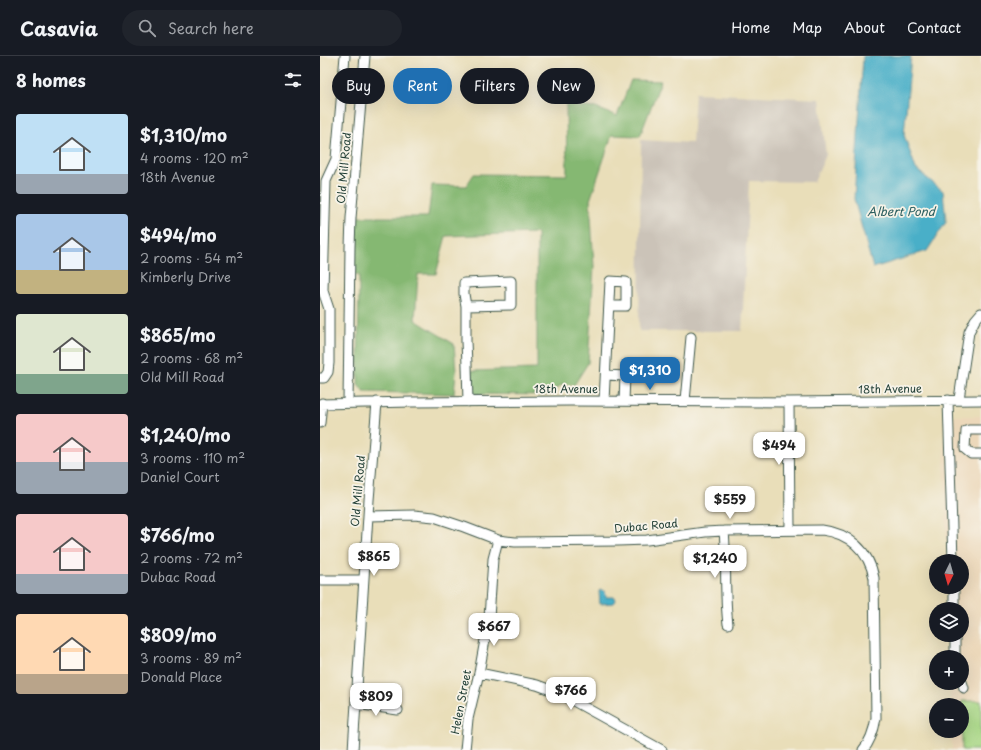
<!DOCTYPE html>
<meta charset="utf-8">
<style>
body{margin:0;font-family:"Playpen Sans",sans-serif;background:#20242c;color:#f1f3f6;height:100vh;display:flex;flex-direction:column;font-size:15px;white-space:nowrap}
*{box-sizing:border-box;margin:0}
p{font-size:13px;color:#9ea1a6}
.icon{flex:none;width:22px;height:22px;fill:none;stroke:currentColor;stroke-width:2;stroke-linecap:round;stroke-linejoin:round}
.map{position:relative;flex:1;overflow:hidden}
.panel{display:flex;flex-direction:column;background:#171b24;width:320px}
.panel>*{flex:none}
.top-card{position:absolute;left:12px;top:12px;width:380px;height:36px;display:flex;gap:8px}
.needle{width:26px;rotate:185deg}
.fabs{position:absolute;left:609px;top:498px;display:grid;gap:8px}
.fabs a{display:grid;place-items:center;width:40px;height:40px;border-radius:50%;background:#171b24;box-shadow:0 4px 16px #0002;font-size:20px}
.price{position:absolute;translate:-50% -34px;padding:0 9px;border-radius:8px;background:#fff;color:#222;font-size:13px;line-height:26px;filter:drop-shadow(0 1px 2px #0008)}
.price::after{content:'';position:absolute;left:50%;top:24px;width:12px;height:9px;margin-left:-6px;background:inherit;clip-path:polygon(0 0,100% 0,50% 100%)}
.price.current{background:#1f6fb2;color:#fff}
ul{padding:0;list-style:none}
li{display:flex;align-items:center;gap:12px;height:100px;padding:0 16px}
li span{display:grid;place-items:center;flex:none;width:112px;height:80px;border-radius:4px;color:#555}
li>.icon{margin-inline-start:auto}
span .icon{width:48px;height:48px;fill:#fffc;stroke-width:1}
li b{font-size:17px}
h2{display:flex;justify-content:space-between;align-items:center;height:48px;padding:0 16px;font-size:17px}
.tag{padding:0 14px;border-radius:18px;background:#171b24;box-shadow:0 4px 16px #0002;font-size:14px;line-height:36px}
.tag.current{background:#1f6fb2;color:#fff}
header{display:flex;align-items:center;gap:24px;box-sizing:border-box;height:56px;padding:0 20px;background:#171b24;border-bottom:1px solid #363941}
header strong{font-size:19px}
nav{display:flex;gap:22px;margin-inline-start:auto;font-size:14px}
.search{width:280px;height:36px;background:#20242c;display:flex;align-items:center;gap:10px;box-sizing:border-box;padding:0 14px;border-radius:22px;color:#9ea1a6;font-size:15px}
main{display:flex;flex:1;min-height:0}
.map>svg:first-child{display:block}
.built{fill:#ecd8ba}
.industrial{fill:#cbc3b8}
.green{fill:#a7d785;stroke:#638a5c}
.forest{fill:#85b872;stroke:#527a53}
.water{fill:#49afc8;stroke:#34767e}
.lines{fill:none;stroke-linecap:round;stroke-linejoin:round}
.minor-casing{stroke:#3d5548;stroke-width:11}
.minor{stroke:#fff;stroke-width:9}
.labels{text-anchor:middle;stroke-width:3.5;stroke-linejoin:round;paint-order:stroke}
.street-label{font-size:11px;fill:#1f3d34;stroke:#f7f3e8}
.water-label{font-size:12px;font-style:italic;fill:#2c5f60;stroke:#f7f3e8}
</style>
<header>
<strong>Casavia</strong>
<div class="search"><svg class="icon" aria-label="search" viewBox="0 0 24 24"><circle cx="10" cy="10" r="6"/><path d="M15 15l6 6"/></svg>Search here</div>
<nav><a>Home</a><a>Map</a><a>About</a><a>Contact</a></nav>
</header>
<main>
<section class="panel">
<h2>8 homes<svg class="icon" aria-label="filters" viewBox="0 0 24 24"><path d="M4 7h16M4 17h16"/><circle cx="9" cy="7" r="2"/><circle cx="15" cy="17" r="2"/></svg></h2>
<ul>
<li><span style="background:linear-gradient(#bfe0f5 75%,#9aa5b1 0)"><svg class="icon" aria-label="home" viewBox="0 0 24 24"><path d="M3 11l9-7 9 7M6 9v11h12V9"/></svg></span><div><b>$1,310/mo</b><p>4 rooms · 120 m²</p><p>18th Avenue</p></div></li>
<li><span style="background:linear-gradient(#a9c7e8 70%,#c2b280 0)"><svg class="icon" aria-label="home" viewBox="0 0 24 24"><path d="M3 11l9-7 9 7M6 9v11h12V9"/></svg></span><div><b>$494/mo</b><p>2 rooms · 54 m²</p><p>Kimberly Drive</p></div></li>
<li><span style="background:linear-gradient(#dfe7d0 75%,#7fa58c 0)"><svg class="icon" aria-label="home" viewBox="0 0 24 24"><path d="M3 11l9-7 9 7M6 9v11h12V9"/></svg></span><div><b>$865/mo</b><p>2 rooms · 68 m²</p><p>Old Mill Road</p></div></li>
<li><span style="background:linear-gradient(#f6c9c9 60%,#9aa5b1 0)"><svg class="icon" aria-label="home" viewBox="0 0 24 24"><path d="M3 11l9-7 9 7M6 9v11h12V9"/></svg></span><div><b>$1,240/mo</b><p>3 rooms · 110 m²</p><p>Daniel Court</p></div></li>
<li><span style="background:linear-gradient(#f6c9c9 75%,#9aa5b1 0)"><svg class="icon" aria-label="home" viewBox="0 0 24 24"><path d="M3 11l9-7 9 7M6 9v11h12V9"/></svg></span><div><b>$766/mo</b><p>2 rooms · 72 m²</p><p>Dubac Road</p></div></li>
<li><span style="background:linear-gradient(#ffd9b3 75%,#b9a48a 0)"><svg class="icon" aria-label="home" viewBox="0 0 24 24"><path d="M3 11l9-7 9 7M6 9v11h12V9"/></svg></span><div><b>$809/mo</b><p>3 rooms · 89 m²</p><p>Donald Place</p></div></li>
</ul>
</section>
<div class="map">
<svg width="661" height="694" viewBox="0 0 661 694">
<rect width="100%" height="100%" fill="#f7f3e8"/>
<filter id="ink" filterUnits="userSpaceOnUse"><feTurbulence type="fractalNoise" baseFrequency=".025" numOctaves="2"/><feDisplacementMap in="SourceGraphic" scale="8" xChannelSelector="R" yChannelSelector="G"/><feConvolveMatrix kernelMatrix="1 2 1 2 8 2 1 2 1" color-interpolation-filters="sRGB"/></filter>
<filter id="wash" filterUnits="userSpaceOnUse"><feTurbulence type="fractalNoise" baseFrequency=".012" numOctaves="4" result="noise"/><feDisplacementMap in="SourceGraphic" scale="16" xChannelSelector="R" yChannelSelector="G"/><feGaussianBlur stdDeviation="0.9" result="paint"/><feColorMatrix in="noise" values="0 0 0 0 0 0 0 0 0 0 0 0 0 0 0 0 0 1.4 0 .05"/><feComposite in="paint" operator="in"/></filter>
<g filter="url(#wash)">
<rect width="100%" height="100%" fill="#e9deb9"/>
<!-- built -->
<path class="built" d="M623,360H661V694H632L631,675H642V649H630V627H642V601H629V579H642V553H628L627,531H642V505H627Z"/>
<!-- industrial -->
<path class="industrial" d="M375,37L500,43L506,99L494,126L429,125L422,275H319L321,84L372,87Z"/>
<!-- green -->
<path class="green" d="M642,645H661V694H642Z"/>
<!-- forest -->
<path class="forest" d="M311,24L341,25L320,80L292,79L270,144L274,211L268,307L254,329L243,328L227,339L149,338V315L217,313V177L126,180L116,218H98L95,264L134,288L136,316L134,338L44,336L38,329L39,219H32L33,161H108L112,129L146,130L154,118L247,119L246,49L276,52L297,60Z"/>
<!-- water -->
<path class="water" d="M543,0H591L584,79L596,113L623,135L626,166L607,195L553,212L534,143Z
M282,534L285,535L286,541H294L295,543L294,547L280,548L279,535Z"/>
</g>
<g filter="url(#ink)">
<g class="lines">
<!-- minor casing -->
<g class="minor-casing">
<path id="minor" d="M146,250L191,249V225L144,227V238L146,250V285L147,309L148,346
M286,319L305,320L304,345
M0,322H4L8,316L9,307V253L3,235L6,125L16,103L25,0
M639,343L649,276L655,264L661,257
M628,344L633,505
M284,345L290,225L306,226V250H289
M365,345L371,281
M469,346L470,474
M28,347L30,191L31,162L45,0
M0,348L92,346L250,345L469,346L661,344
M0,367L2,347
M661,374H649L646,375L645,393L651,398H661
M48,460L94,459L114,461L144,471L178,484L195,486L298,485L327,484L385,476L404,475L502,474C528,477 549,494 554,522L556,662C554,674 551,685 543,694
M404,475C407,506 404,537 408,568
M0,524H43
M634,531V553
M635,579V601
M159,617L217,629L239,637L342,694
M642,626L644,632
M36,648L78,654
M33,694L49,444L57,346
M145,694L148,663L159,617L169,562L173,503L178,484"/>
</g>
<!-- minor -->
<use href="#minor" class="minor"/>
</g>
</g>
<g class="labels">
<!-- street labels -->
<g class="street-label">
<text transform="translate(24 112) rotate(-85)" y="4">Old Mill Road</text>
<text x="246" y="337">18th Avenue</text>
<text transform="translate(570 333) rotate(-1)" y="4">18th Avenue</text>
<text transform="translate(38 435) rotate(-85)" y="4">Old Mill Road</text>
<text transform="translate(326 470) rotate(-5)" y="4">Dubac Road</text>
<text transform="translate(141 646) rotate(-79)" y="4">Helen Street</text>
</g>
<!-- water labels -->
<g class="water-label">
<text x="581" y="160">Albert Pond</text>
</g>
</g>
</svg>
<div class="fabs">
<a><svg class="needle" viewBox="-14 -14 28 28"><path d="M0-13l5 13h-10z" fill="#e53935"/><path d="M0 13l5-13h-10z" fill="#9ea1a6"/></svg></a>
<a><svg class="icon" aria-label="layers" viewBox="0 0 24 24"><path d="M12 4l9 5-9 5-9-5zM3 14l9 5 9-5"/></svg></a>
<a>+</a>
<a>−</a>
</div>
<b class="price current" style="left:330px;top:335px">$1,310</b>
<b class="price" style="left:459px;top:410px">$494</b>
<b class="price" style="left:410px;top:464px">$559</b>
<b class="price" style="left:54px;top:521px">$865</b>
<b class="price" style="left:395px;top:523px">$1,240</b>
<b class="price" style="left:174px;top:591px">$667</b>
<b class="price" style="left:251px;top:655px">$766</b>
<b class="price" style="left:56px;top:661px">$809</b>
<div class="top-card">
<a class="tag">Buy</a>
<a class="tag current">Rent</a>
<a class="tag">Filters</a>
<a class="tag">New</a>
</div>
</div>
</main>
